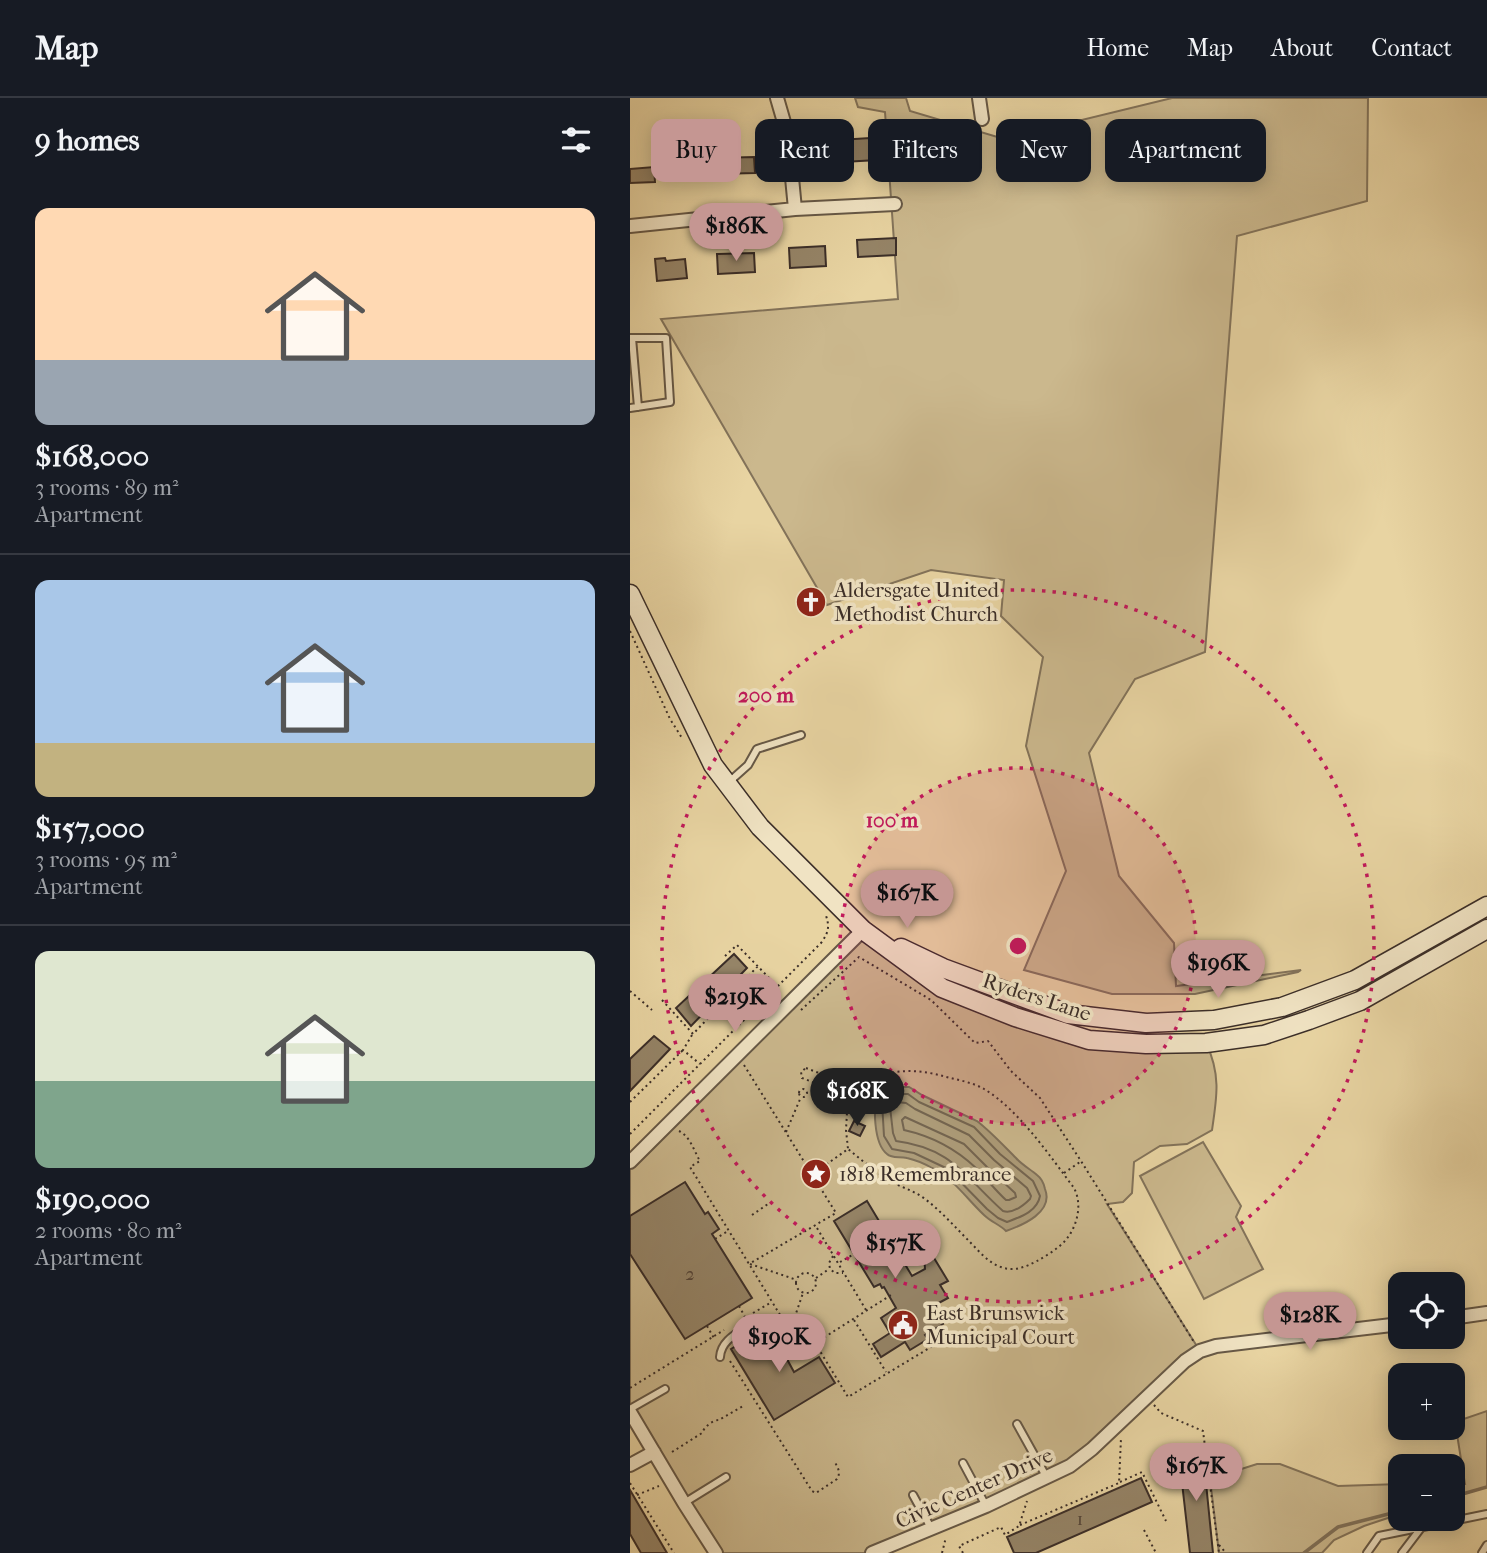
<!DOCTYPE html>
<meta charset="utf-8">
<style>
body{margin:0;font-family:"IM FELL French Canon",serif;background:#20242c;color:#f1f3f6;height:100vh;display:flex;flex-direction:column;font-size:26px;white-space:nowrap}
*{box-sizing:border-box;margin:0}
p{font-size:23px;color:#9ea1a6}
.icon{flex:none;width:38px;height:38px;fill:none;stroke:currentColor;stroke-width:2;stroke-linecap:round;stroke-linejoin:round}
.map{position:relative;flex:1;overflow:hidden}
.sheet{display:flex;flex-direction:column;background:#171b24;width:630px}
.sheet>*{flex:none}
.banner{position:absolute;left:21px;top:21px;width:665px;height:63px;display:flex;gap:14px}
.controls{position:absolute;left:758px;top:1174px;display:grid;gap:14px}
.controls a{display:grid;place-items:center;width:77px;height:77px;border-radius:14px;background:#171b24;box-shadow:0 4px 18px #0003;font-size:35px}
.price{position:absolute;translate:-50% -60px;padding:0 16px;border-radius:24px;background:#c59692;color:#111;font-size:23px;line-height:46px;filter:drop-shadow(0 2px 4px #0008)}
.price::after{content:'';position:absolute;left:50%;top:42px;width:21px;height:16px;margin-left:-10px;background:inherit;clip-path:polygon(0 0,100% 0,50% 100%)}
.price.on{background:#222;color:#fff}
ul{padding:0;list-style:none}
li{display:grid;align-content:center;gap:14px;height:371px;padding:0 35px}
li+li{border-top:2px solid #363941}
li span{display:grid;place-items:center;height:217px;border-radius:14px;color:#555}
li>.icon{margin-inline-start:auto}
span .icon{width:126px;height:126px;fill:#fffc;stroke-width:1}
li b{font-size:30px}
h2{display:flex;justify-content:space-between;align-items:center;height:84px;padding:0 35px;font-size:30px}
.chip{padding:0 24px;border-radius:14px;background:#171b24;box-shadow:0 4px 18px #0003;font-size:24px;line-height:63px}
.chip.on{background:#c59692;color:#111}
header{display:flex;align-items:center;gap:42px;box-sizing:border-box;height:98px;padding:0 35px;background:#171b24;border-bottom:2px solid #363941}
header strong{font-size:33px}
nav{display:flex;gap:38px;margin-inline-start:auto;font-size:24px}
main{display:flex;flex:1;min-height:0}
.map>svg:first-child{display:block}
.green{fill:#cbb88d;stroke:#83735a;stroke-width:2}
.water{fill:#ad9c79;stroke:#7f7059;stroke-width:2}
.lines{fill:none;stroke-linecap:round;stroke-linejoin:round}
.shore{stroke:#746550;stroke-width:2}
.stream{stroke:#7f7059;stroke-width:3.5}
.building{fill:#958467;stroke:#3b2e28;stroke-width:2}
.service-casing{stroke:#665846;stroke-width:10}
.minor-casing{stroke:#665846;stroke-width:16}
.secondary-casing{stroke:#3b2e28;stroke-width:21}
.path{stroke:#3b2e28;stroke-width:2;stroke-dasharray:2 3.5;stroke-linecap:butt}
.service{stroke:#f0e3c3;stroke-width:6}
.minor{stroke:#f0e3c3;stroke-width:12}
.secondary{stroke:#f0e3c3;stroke-width:18}
.ring{fill:none;stroke:#c2185b;stroke-width:3.5;stroke-dasharray:3.5 7}
.labels{text-anchor:middle;stroke-width:7;stroke-linejoin:round;paint-order:stroke}
.number-label{font-size:18px;fill:#524438}
.poi-label{font-size:21px;fill:#3b2e28;stroke:#f0e3c3;text-anchor:start}
.street-label{font-size:21px;fill:#3b2e28;stroke:#f0e3c3}
.centre{fill:#c2185b;stroke:#f0e3c3;stroke-width:3.5}
.ring-label{font-size:21px;text-anchor:middle;font-weight:bold;fill:#c2185b;stroke:#f0e3c3;stroke-width:7;stroke-linejoin:round;paint-order:stroke}
</style>
<header>
<strong>Map</strong>
<nav><a>Home</a><a>Map</a><a>About</a><a>Contact</a></nav>
</header>
<main>
<section class="sheet">
<h2>9 homes<svg class="icon" aria-label="filters" viewBox="0 0 24 24"><path d="M4 7h16M4 17h16"/><circle cx="9" cy="7" r="2"/><circle cx="15" cy="17" r="2"/></svg></h2>
<ul>
<li><span style="background:linear-gradient(#ffd9b3 70%,#9aa5b1 0)"><svg class="icon" aria-label="home" viewBox="0 0 24 24"><path d="M3 11l9-7 9 7M6 9v11h12V9"/></svg></span><div><b>$168,000</b><p>3 rooms · 89 m²</p><p>Apartment</p></div></li>
<li><span style="background:linear-gradient(#a9c7e8 75%,#c2b280 0)"><svg class="icon" aria-label="home" viewBox="0 0 24 24"><path d="M3 11l9-7 9 7M6 9v11h12V9"/></svg></span><div><b>$157,000</b><p>3 rooms · 95 m²</p><p>Apartment</p></div></li>
<li><span style="background:linear-gradient(#dfe7d0 60%,#7fa58c 0)"><svg class="icon" aria-label="home" viewBox="0 0 24 24"><path d="M3 11l9-7 9 7M6 9v11h12V9"/></svg></span><div><b>$190,000</b><p>2 rooms · 80 m²</p><p>Apartment</p></div></li>
</ul>
</section>
<div class="map">
<svg width="857" height="1455" viewBox="0 0 857 1455">
<rect width="100%" height="100%" fill="#e8d4a2"/>
<filter id="stains"><feTurbulence type="fractalNoise" baseFrequency=".00286" numOctaves="4"/><feColorMatrix values="0 0 0 0 .2 0 0 0 0 .09 0 0 0 0 .02 0 0 0 .5 -.17"/></filter>
<radialGradient id="worn" r=".72"><stop offset=".6" stop-color="#630" stop-opacity="0"/><stop offset="1" stop-color="#630" stop-opacity=".3"/></radialGradient>
<!-- green -->
<path class="green" d="M225,0H276L280,13L374,41L542,0H738L737,103L607,138L575,554L505,581L459,655L489,778L544,845L546,888L671,872L668,874L565,896H482L394,872L436,773L396,648L413,559L371,518L374,482L301,472L197,507L31,221L268,201L255,14L228,9Z
M233,832L312,890L459,942L576,945C591,976 587,999 582,1032L557,1046L530,1048L504,1064L502,1095L493,1104L477,1106L570,1253L440,1368L243,1455H86L0,1314V1064Z
M573,1044L611,1108L606,1119L633,1171L574,1201L510,1078Z
M857,1313V1389L823,1399V1386H835L825,1324Z
M627,1366H650L708,1388L770,1386V1416L734,1428L704,1442L692,1455H589L580,1381Z"/>
<!-- water -->
<path class="water" d="M264,989H279L292,997L347,1023C361,1034 374,1048 386,1060C392,1067 400,1071 407,1077C411,1080 414,1086 415,1091C424,1114 393,1127 376,1133C369,1126 361,1124 354,1117C337,1101 324,1081 302,1070C295,1066 286,1062 277,1060C270,1058 262,1061 257,1056C244,1046 242,1008 249,994Z"/>
<g class="lines">
<!-- shore -->
<path class="shore" d="M265,996H278L289,1004L344,1029L370,1056L403,1083L410,1098C407,1114 390,1119 377,1124L368,1120L357,1111L318,1071L284,1055L262,1051L254,1038L252,1004L254,1000Z
M267,1004L276,1005L285,1011L339,1037L364,1062L397,1090L401,1098L400,1101C393,1108 383,1116 373,1113C335,1079 322,1050 266,1043L263,1035L260,1009L262,1006Z
M275,1019L334,1046L357,1069L385,1095L386,1099L379,1102H376C365,1092 356,1080 346,1070C326,1051 301,1038 274,1032L272,1022Z"/>
<!-- stream -->
<path class="stream" d="M822,1399L857,1389
M674,1455L708,1429L770,1413"/>
</g>
<!-- building -->
<path class="building" d="M240,40L247,50V62L196,65L194,43Z
M124,59L125,75L86,76V60Z
M24,69L25,84L0,85V71Z
M266,140V157L228,159L227,142Z
M195,148L196,168L160,170L159,150Z
M124,155L125,174L88,176L87,156Z
M35,160L36,163L55,161L57,180L27,183L25,161Z
M104,856L117,870L61,928L46,910Z
M24,938L40,951L0,993V961Z
M224,1023L235,1028L230,1038L219,1033Z
M55,1084L75,1116L78,1114L89,1131L82,1136L122,1200L55,1241L0,1156V1118Z
M237,1103L282,1178L295,1171L294,1155L304,1160L318,1183L310,1187L318,1200L303,1208L313,1226L295,1237L298,1241L280,1252L275,1244L251,1259L243,1246L260,1235L251,1220L266,1210L254,1189L252,1190L250,1186L244,1189L204,1123Z
M139,1228L164,1274L189,1259L205,1285L144,1322L101,1251Z
M573,1355L583,1455H560L549,1358Z
M511,1380L522,1404L406,1455H384L377,1439Z
M0,1392L37,1455H11L0,1436Z"/>
<g class="lines">
<!-- service casing -->
<g class="service-casing">
<path id="service" d="M0,240H36L40,304L0,310
M2,240L8,309
M99,684L118,667L127,651L171,637
M90,1259C91,1242 108,1235 122,1225
M0,1311L35,1291
M387,1326L417,1380
M333,1365L356,1408
M283,1397L301,1430
M54,1405L96,1379
M737,1455L749,1438L857,1416
M772,1455L791,1430
M852,1455L857,1447"/>
</g>
<!-- minor casing -->
<g class="minor-casing">
<path id="minor" d="M147,0L158,38L165,111
M349,0L352,21
M0,128L165,111L265,106
M0,1064L233,832
M822,1220L857,1215
M0,1314L54,1405L86,1455
M0,1367L24,1354
M242,1455L356,1408L440,1368L462,1351L555,1263L570,1253L586,1248L770,1226"/>
</g>
<!-- secondary casing -->
<g class="secondary-casing">
<path id="secondary" d="M0,496L83,667L130,729L233,832L312,890L385,919L459,942L516,946L576,945L634,937L679,922L730,903L857,831
M271,850L313,870L438,916L516,925L584,922L652,909L725,882L857,808"/>
</g>
<!-- path -->
<path class="path" d="M0,533L40,621L52,640
M95,858L107,847L147,888
M0,893L22,912
M32,902L63,936L128,868
M171,912L229,859L301,902L345,945L358,943L381,973L410,1000L451,1063L564,1244
M62,937L53,952L70,966
M114,967L206,1115L119,1166
M176,970L189,975L190,981L185,985L172,980L171,974Z
M169 995a4 4 0 1 1 8 0a4 4 0 1 1-8 0Z
M206,999L210,1001L209,1005L206,1006L203,1003Z
M0,1004L53,952
M49,1033C60,1038 64,1053 70,1063L60,1069L172,1253
M156,1034L171,999
M0,1036L191,845C199,834 200,828 195,815
M434,1075L450,1064
M183,1076L218,1051C233,1063 249,1077 266,1086C276,1091 286,1094 295,1101C311,1113 324,1128 338,1142C347,1151 358,1165 371,1169C384,1174 395,1169 407,1163C416,1158 426,1152 434,1144C447,1130 453,1107 444,1090C420,1058 388,1011 354,991C342,984 327,982 313,978C295,973 274,971 255,976C243,980 224,985 218,996L216,1032L218,1051
M122,1117L138,1106
M187,1130L236,1212
M85,1141L98,1133
M203,1158L199,1165L200,1171L205,1175H213
M210,1164L224,1156
M120,1166L167,1182
M166 1185a10 10 0 1 1 20 0a10 10 0 1 1-20 0Z
M186,1180L199,1171
M109,1208L115,1219
M123,1215L142,1204
M224,1222L256,1274
M77,1228L85,1242
M161,1230L173,1195
M185,1245L218,1299L321,1237
M100,1263L182,1393L186,1395L207,1381C211,1375 208,1369 204,1363
M157,1263L261,1197
M0,1290L94,1232
M524,1307L531,1315L573,1333L589,1455
M42,1354L72,1335C75,1328 83,1322 89,1322L113,1308
M490,1384L512,1374L536,1423
M0,1385L44,1455
M7,1397L29,1388
M390,1427L489,1385L491,1340
M514,1432L526,1455
M589,1447L596,1455
M312,1455L316,1439
M333,1455L329,1448L371,1429L375,1437L389,1428L397,1403"/>
<!-- service -->
<use href="#service" class="service"/>
<!-- minor -->
<use href="#minor" class="minor"/>
<!-- secondary -->
<use href="#secondary" class="secondary"/>
</g>
<!-- distance rings -->
<circle cx="388" cy="848" r="178" fill="#c2185b" fill-opacity=".12"/>
<g class="ring">
<circle cx="388" cy="848" r="178"/>
<circle cx="388" cy="848" r="356"/>
</g>
<!-- icons -->
<defs>
<g id="church-disc" transform="scale(1.575)"><circle r="9.5" fill="#8f2418" stroke="#f0e3c3"/><path d="M-1.2-6h2.4v3.5h3.3v2.4h-3.3V6h-2.4V-.1h-3.3v-2.4h3.3Z" fill="#fff"/></g>
<g id="sight-disc" transform="scale(1.575)"><circle r="9.5" fill="#8f2418" stroke="#f0e3c3"/><path d="M0-6L1.8-2.2L6-1.7L2.9 1.2L3.7 5.4L0 3.3L-3.7 5.4L-2.9 1.2L-6-1.7L-1.8-2.2Z" fill="#fff"/></g>
<g id="civic-disc" transform="scale(1.575)"><circle r="9.5" fill="#8f2418" stroke="#f0e3c3"/><path d="M-.6-6.5H3V-4.5H.6V-3L4-1V1h2V6H-6V1h2V-1L-.6-3ZM-1.2 2.5V6h2.4V2.5Z" fill="#fff"/></g>
</defs>
<g fill-rule="evenodd">
<use href="#church-disc" x="181" y="504"/>
<use href="#sight-disc" x="186" y="1076"/>
<use href="#civic-disc" x="273" y="1227"/>
</g>
<g class="labels">
<!-- number labels -->
<g class="number-label">
<text x="60" y="1182">2</text>
<text x="450" y="1427">1</text>
</g>
<!-- poi labels -->
<g class="poi-label">
<text x="204" y="499">Aldersgate United<tspan x="204" dy="24">Methodist Church</tspan></text>
<text x="209" y="1083">1818 Remembrance</text>
<text x="296" y="1222">East Brunswick<tspan x="296" dy="24">Municipal Court</tspan></text>
</g>
<!-- street labels -->
<g class="street-label">
<text transform="translate(407 899) rotate(18)" y="7">Ryders Lane</text>
<text transform="translate(344 1390) rotate(-24)" y="7">Civic Center Drive</text>
</g>
</g>
<circle cx="388" cy="848" r="10" class="centre"/>
<g class="ring-label">
<text x="136" y="604">200 m</text>
<text x="262" y="729">100 m</text>
</g>
<rect width="100%" height="100%" filter="url(#stains)"/>
<rect width="100%" height="100%" fill="url(#worn)"/>
</svg>
<div class="controls">
<a><svg class="icon" aria-label="locate" viewBox="0 0 24 24"><circle cx="12" cy="12" r="6"/><path d="M12 2v4M12 18v4M2 12h4M18 12h4"/></svg></a>
<a>+</a>
<a>−</a>
</div>
<b class="price" style="left:106px;top:165px">$186K</b>
<b class="price" style="left:277px;top:832px">$167K</b>
<b class="price" style="left:588px;top:902px">$196K</b>
<b class="price" style="left:105px;top:936px">$219K</b>
<b class="price on" style="left:227px;top:1030px">$168K</b>
<b class="price" style="left:265px;top:1182px">$157K</b>
<b class="price" style="left:680px;top:1254px">$128K</b>
<b class="price" style="left:149px;top:1276px">$190K</b>
<b class="price" style="left:566px;top:1405px">$167K</b>
<div class="banner">
<a class="chip on">Buy</a>
<a class="chip">Rent</a>
<a class="chip">Filters</a>
<a class="chip">New</a>
<a class="chip">Apartment</a>
</div>
</div>
</main>
